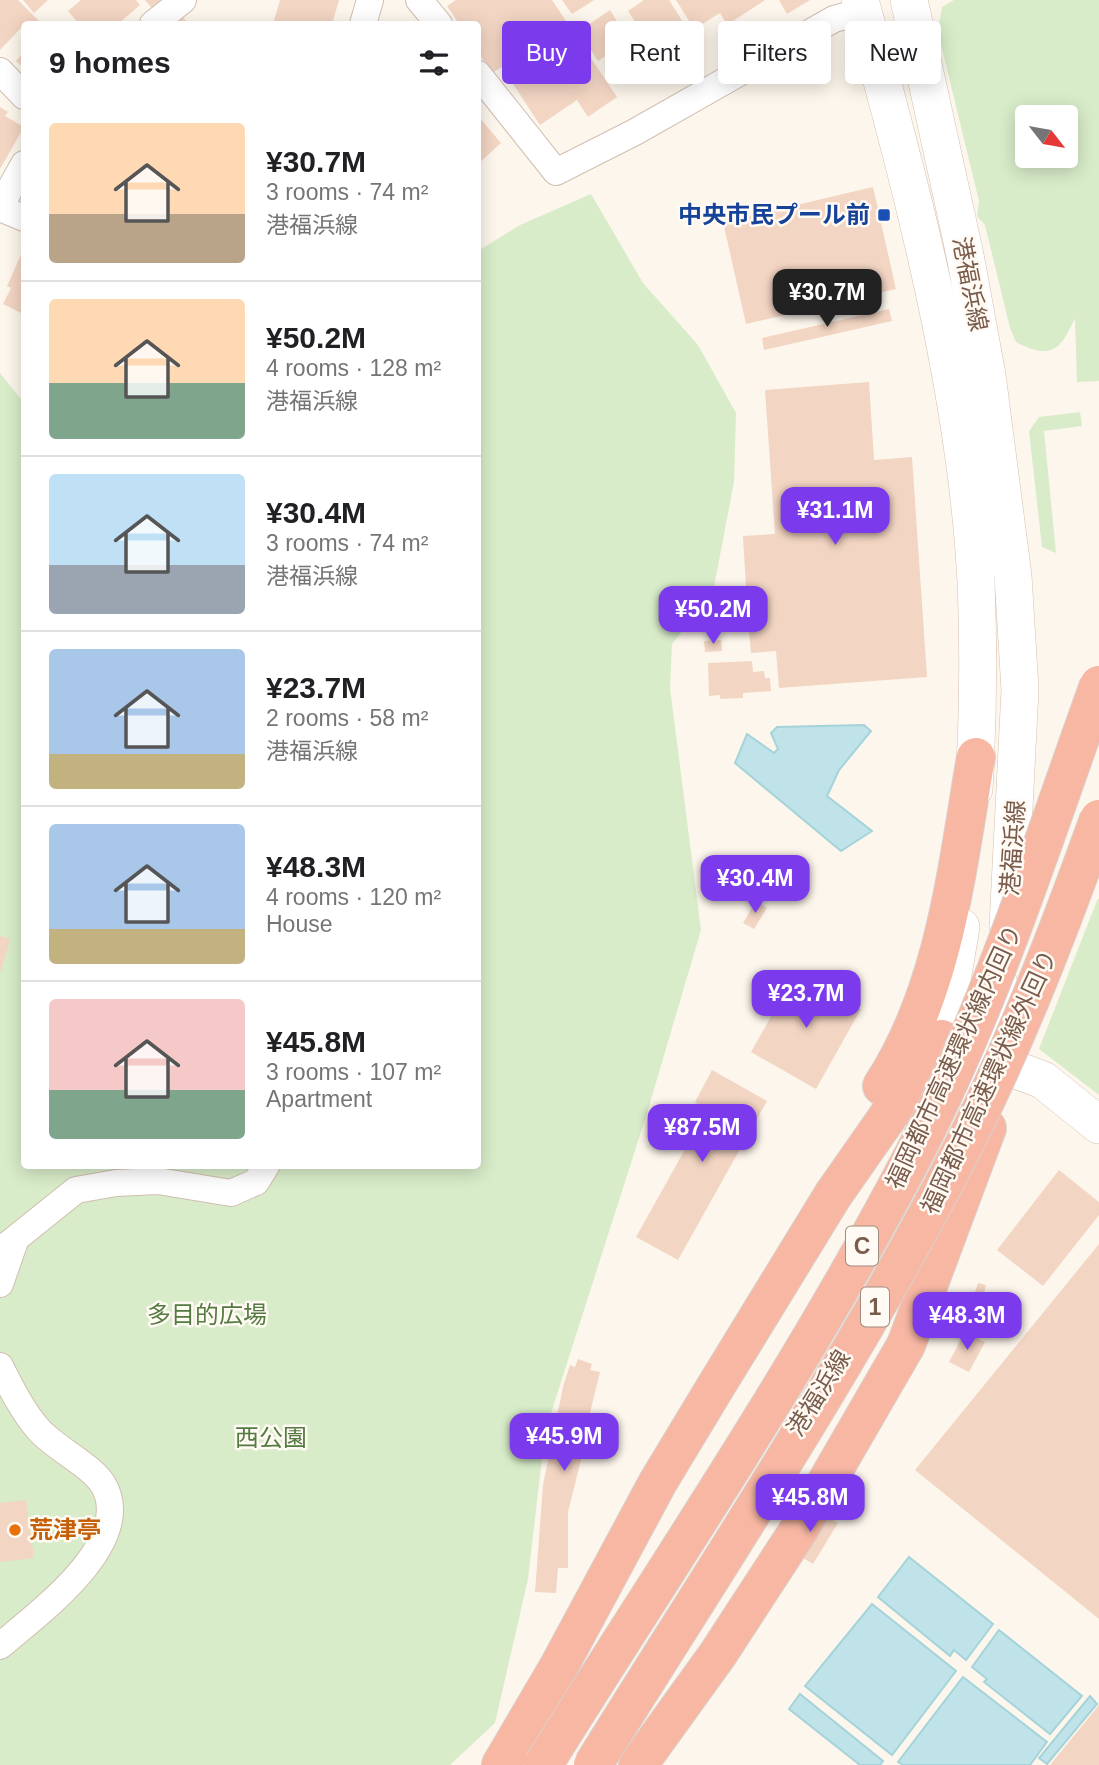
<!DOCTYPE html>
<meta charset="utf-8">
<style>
body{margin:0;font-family:Helvetica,"Noto Sans JP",sans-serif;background:#f6f6f6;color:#202124;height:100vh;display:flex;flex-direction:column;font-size:26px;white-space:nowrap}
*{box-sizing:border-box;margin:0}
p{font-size:23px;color:#757577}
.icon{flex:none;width:38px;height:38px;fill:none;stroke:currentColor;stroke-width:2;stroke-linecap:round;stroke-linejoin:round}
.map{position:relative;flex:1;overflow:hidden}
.drawer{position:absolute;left:21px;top:21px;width:460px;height:1148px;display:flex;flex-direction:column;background:#fff;border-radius:7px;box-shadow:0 4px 18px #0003}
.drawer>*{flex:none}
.hud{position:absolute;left:502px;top:21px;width:492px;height:63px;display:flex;gap:14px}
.needle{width:46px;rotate:121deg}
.controls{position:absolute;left:1015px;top:105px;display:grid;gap:14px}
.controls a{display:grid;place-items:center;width:63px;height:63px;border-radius:7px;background:#fff;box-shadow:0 4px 18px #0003;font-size:35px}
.price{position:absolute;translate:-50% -60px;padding:0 16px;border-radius:14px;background:#7c3aed;color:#fff;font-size:23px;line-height:46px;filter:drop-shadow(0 2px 4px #0008)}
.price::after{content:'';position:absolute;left:50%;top:42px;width:21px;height:16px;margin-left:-10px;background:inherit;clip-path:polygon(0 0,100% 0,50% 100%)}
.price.selected{background:#222;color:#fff}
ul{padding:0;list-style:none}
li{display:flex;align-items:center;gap:21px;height:175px;padding:0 28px}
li+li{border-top:2px solid #e0e0e0}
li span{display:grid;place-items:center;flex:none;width:196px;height:140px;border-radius:7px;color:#555}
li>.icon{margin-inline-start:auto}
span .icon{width:84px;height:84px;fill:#fffc;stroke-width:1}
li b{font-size:30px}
h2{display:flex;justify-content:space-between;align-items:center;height:84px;padding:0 28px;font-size:30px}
.chip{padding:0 24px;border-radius:7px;background:#fff;box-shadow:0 4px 18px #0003;font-size:24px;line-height:63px}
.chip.selected{background:#7c3aed;color:#fff}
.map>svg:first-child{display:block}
.green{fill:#d8ecc9;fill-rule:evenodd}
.water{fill:#bfe3e8;stroke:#a5d3da;stroke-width:2}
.building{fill:#f3d5c3}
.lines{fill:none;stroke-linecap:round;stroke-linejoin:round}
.street-casing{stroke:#d1beb0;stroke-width:28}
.secondary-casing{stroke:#d6c0b0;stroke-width:38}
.highway-casing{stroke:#dad1cd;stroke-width:40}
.street{stroke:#fff;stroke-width:26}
.secondary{stroke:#fff;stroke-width:37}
.highway{stroke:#f7b7a3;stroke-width:38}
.highway-bridge-casing{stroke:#dad1cd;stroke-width:40;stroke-linecap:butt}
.highway-bridge{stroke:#f7b7a3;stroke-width:38}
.transit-dot{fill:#1a4fb4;stroke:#fffaf3;stroke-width:2.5}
.food-dot{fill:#e8710a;stroke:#fffaf3;stroke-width:2.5}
.labels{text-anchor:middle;stroke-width:5;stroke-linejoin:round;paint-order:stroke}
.shield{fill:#fffaf3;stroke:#a28b7f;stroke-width:2}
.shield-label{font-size:23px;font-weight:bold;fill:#7a5c4d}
.transit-label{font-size:24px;font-weight:bold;fill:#164399;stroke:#fffaf3;text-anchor:end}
.street-label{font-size:24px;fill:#7a5c4d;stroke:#fffaf3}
.park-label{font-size:24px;fill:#537a41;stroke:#fffaf3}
.food-label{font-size:24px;font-weight:bold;fill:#c56008;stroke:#fffaf3;text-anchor:start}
</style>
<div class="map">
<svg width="1099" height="1765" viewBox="0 0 1099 1765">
<rect width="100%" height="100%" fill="#fdf6ec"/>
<!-- green -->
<path class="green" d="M954,0H1099V381L1077,382L1075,318C1061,349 1052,361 1016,342L1010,328L985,225L977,216L979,201L938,32L942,7ZM1027,117H1066V156H1027Z
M591,194L643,283L698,345L736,413L734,482L713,592L672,644L670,688L701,930L647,1113L545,1432L528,1579L495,1723L450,1765H0V373L24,403V1166H478V251L520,225Z
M1080,412L1082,426L1044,431L1056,553L1042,547L1029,431L1039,417Z
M1098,898L1099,900V1095L1039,1049Z"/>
<!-- water -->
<path class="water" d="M864,725L871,731L839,770L827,796L872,831L841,851L735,763L747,734L774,753L778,749L771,733L777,727Z
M909,1557L993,1624L966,1660L954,1650L950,1656L878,1597Z
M872,1604L956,1671L892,1755L805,1686Z
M999,1630L1082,1696L1050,1734L984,1682L987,1679L972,1667Z
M963,1677L1047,1742L1030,1765H903L898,1762Z
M800,1694L883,1761L880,1765H860L789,1709Z
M1090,1696L1097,1704L1047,1764L1039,1758Z"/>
<!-- building -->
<path class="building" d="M0,0H18L39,21L35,24H24V32L21,28L0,50Z
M23,0H48L34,13Z
M81,0H136L140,5L118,24H79L68,11Z
M145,0H162L152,8Z
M280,0H339L332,24H273Z
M456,0H552L617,97L588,117L577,100L540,125L502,67L492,73L478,52V24H459L447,6Z
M562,0H594L572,14Z
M644,0H669L695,41L662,63L628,11Z
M676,0H765L727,25L720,13L694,29Z
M779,0H810L787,14Z
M610,10L629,40L598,61L579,31Z
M183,17L189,24H174Z
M24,52V68L16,61Z
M0,107L8,112L5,116L24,127L0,169Z
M478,116L501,143L478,164Z
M873,187L896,289L746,324L723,222Z
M24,248V306L21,313L3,304L11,288L7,286Z
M889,309L892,321L764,350L762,338Z
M869,382L874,460L912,457L927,677L779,688L776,651L751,653L748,619L738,620L737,606L747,605L743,536L775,534L765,390Z
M721,640L722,651L705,652L704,641Z
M752,661L753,672L764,671L765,678H770L771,691L743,693V698L720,699V695L709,696L708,663Z
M756,901L767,908L754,929L743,923Z
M0,936L10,939L1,971H0Z
M796,972L861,1009L816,1089L751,1052Z
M712,1070L767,1101L678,1260L636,1237L707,1110L695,1102Z
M1059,1170L1099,1202V1215L1043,1286L997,1250Z
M1099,1244V1619L915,1470Z
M978,1283L986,1285L984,1293L996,1297L988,1322L967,1316Z
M965,1332L985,1342L969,1372L949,1362Z
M578,1359L592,1364L590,1370L600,1372L583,1441L590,1443L588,1453L583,1452L568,1512V1568H558L556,1593L535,1592L543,1485L563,1387L570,1365L575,1367Z
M26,1500L34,1558L0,1562V1503Z
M807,1504L838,1523L813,1564L782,1545Z
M1099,1705V1765H1050Z"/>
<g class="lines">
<!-- street casing -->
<g class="street-casing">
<path id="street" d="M419,0L439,24
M153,24L183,0
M363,24L370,0
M0,71L24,96
M478,74L556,172L635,132L834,19L863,11
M0,207L24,164
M0,208L24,218
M0,1251L76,1190L116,1183L158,1181L231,1193L256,1182L266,1166
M0,1284L15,1241
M0,1366C11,1388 23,1412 39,1430C56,1449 93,1466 104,1486C135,1544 37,1614 0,1646"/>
</g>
<!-- secondary casing -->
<g class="secondary-casing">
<path id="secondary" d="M860,0C911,186 966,389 976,582C979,651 978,720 974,789
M909,0L965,255L987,375L1013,576L1020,690L1008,926
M974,1054L1043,1080L1099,1125
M930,1068L942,1039L961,927
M973,1090L987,1060L999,984"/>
</g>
<!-- highway casing -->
<g class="highway-casing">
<path id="highway" d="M882,1086C945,990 957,868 976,757
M501,1765L558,1668L658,1482L716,1386L833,1195L942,1039
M638,1765L718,1654L800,1528L906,1345L987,1128"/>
</g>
<!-- street -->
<use href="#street" class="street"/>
<!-- secondary -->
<use href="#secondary" class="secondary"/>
<!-- highway -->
<use href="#highway" class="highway"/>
<!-- highway-bridge casing -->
<g class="highway-bridge-casing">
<path id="highway-bridge" d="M543,1765C669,1563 805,1364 915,1152C992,1003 1042,843 1099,685
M593,1765C715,1569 843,1377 950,1172C1010,1058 1056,939 1099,819"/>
</g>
<!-- highway-bridge -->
<use href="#highway-bridge" class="highway-bridge"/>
</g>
<!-- markers -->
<rect class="transit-dot" x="877" y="208" width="14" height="14" rx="3.5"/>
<circle class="food-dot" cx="15" cy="1530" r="7"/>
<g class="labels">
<!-- shield labels -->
<g class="shield">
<rect x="846" y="1226.5" width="32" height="39" rx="5"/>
<rect x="861" y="1287.5" width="28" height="39" rx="5"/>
</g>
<g class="shield-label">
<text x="862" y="1254">C</text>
<text x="875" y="1315">1</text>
</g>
<!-- transit labels -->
<g class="transit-label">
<text x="870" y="223">中央市民プール前</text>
</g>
<!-- street labels -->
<g class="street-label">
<text transform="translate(970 284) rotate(79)" y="8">港福浜線</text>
<text transform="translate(1013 848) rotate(-86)" y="8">港福浜線</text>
<text transform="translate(954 1057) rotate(-65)" y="8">福岡都市高速環状線内回り</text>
<text transform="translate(989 1082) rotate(-65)" y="8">福岡都市高速環状線外回り</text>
<text transform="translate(819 1393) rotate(-58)" y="8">港福浜線</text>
</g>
<!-- park labels -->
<g class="park-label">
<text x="207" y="1323">多目的広場</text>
<text x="271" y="1446">西公園</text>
</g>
<!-- food labels -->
<g class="food-label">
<text x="29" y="1538">荒津亭</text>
</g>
</g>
</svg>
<div class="controls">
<a><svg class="needle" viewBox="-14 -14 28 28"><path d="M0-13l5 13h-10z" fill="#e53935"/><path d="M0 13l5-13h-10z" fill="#757577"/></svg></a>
</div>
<b class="price selected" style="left:827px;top:329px">¥30.7M</b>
<b class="price" style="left:835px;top:547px">¥31.1M</b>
<b class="price" style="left:713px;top:646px">¥50.2M</b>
<b class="price" style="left:755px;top:915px">¥30.4M</b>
<b class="price" style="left:806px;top:1030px">¥23.7M</b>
<b class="price" style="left:702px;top:1164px">¥87.5M</b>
<b class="price" style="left:967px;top:1352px">¥48.3M</b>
<b class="price" style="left:564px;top:1473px">¥45.9M</b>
<b class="price" style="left:810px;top:1534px">¥45.8M</b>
<div class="hud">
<a class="chip selected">Buy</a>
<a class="chip">Rent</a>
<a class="chip">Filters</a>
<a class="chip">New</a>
</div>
<section class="drawer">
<h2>9 homes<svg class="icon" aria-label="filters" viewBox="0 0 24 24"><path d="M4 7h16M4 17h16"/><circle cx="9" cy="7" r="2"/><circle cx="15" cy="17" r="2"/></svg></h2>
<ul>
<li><span style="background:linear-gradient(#ffd9b3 65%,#b9a48a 0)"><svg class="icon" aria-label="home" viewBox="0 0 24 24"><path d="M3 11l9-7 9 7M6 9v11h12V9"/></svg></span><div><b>¥30.7M</b><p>3 rooms · 74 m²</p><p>港福浜線</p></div></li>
<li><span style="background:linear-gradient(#ffd9b3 60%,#7fa58c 0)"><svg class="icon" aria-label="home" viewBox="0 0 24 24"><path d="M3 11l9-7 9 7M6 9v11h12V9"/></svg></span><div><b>¥50.2M</b><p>4 rooms · 128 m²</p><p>港福浜線</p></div></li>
<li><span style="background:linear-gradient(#bfe0f5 65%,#9aa5b1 0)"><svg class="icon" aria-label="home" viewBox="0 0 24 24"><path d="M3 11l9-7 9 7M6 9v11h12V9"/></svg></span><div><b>¥30.4M</b><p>3 rooms · 74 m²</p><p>港福浜線</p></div></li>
<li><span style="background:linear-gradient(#a9c7e8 75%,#c2b280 0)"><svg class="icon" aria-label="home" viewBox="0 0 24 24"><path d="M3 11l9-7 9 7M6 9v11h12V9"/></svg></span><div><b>¥23.7M</b><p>2 rooms · 58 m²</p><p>港福浜線</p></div></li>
<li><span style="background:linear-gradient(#a9c7e8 75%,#c2b280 0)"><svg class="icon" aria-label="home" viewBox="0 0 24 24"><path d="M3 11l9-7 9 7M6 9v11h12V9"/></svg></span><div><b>¥48.3M</b><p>4 rooms · 120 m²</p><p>House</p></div></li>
<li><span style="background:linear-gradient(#f6c9c9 65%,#7fa58c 0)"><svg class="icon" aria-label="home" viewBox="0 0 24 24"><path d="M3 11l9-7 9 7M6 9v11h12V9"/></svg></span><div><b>¥45.8M</b><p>3 rooms · 107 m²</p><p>Apartment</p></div></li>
</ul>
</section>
</div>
